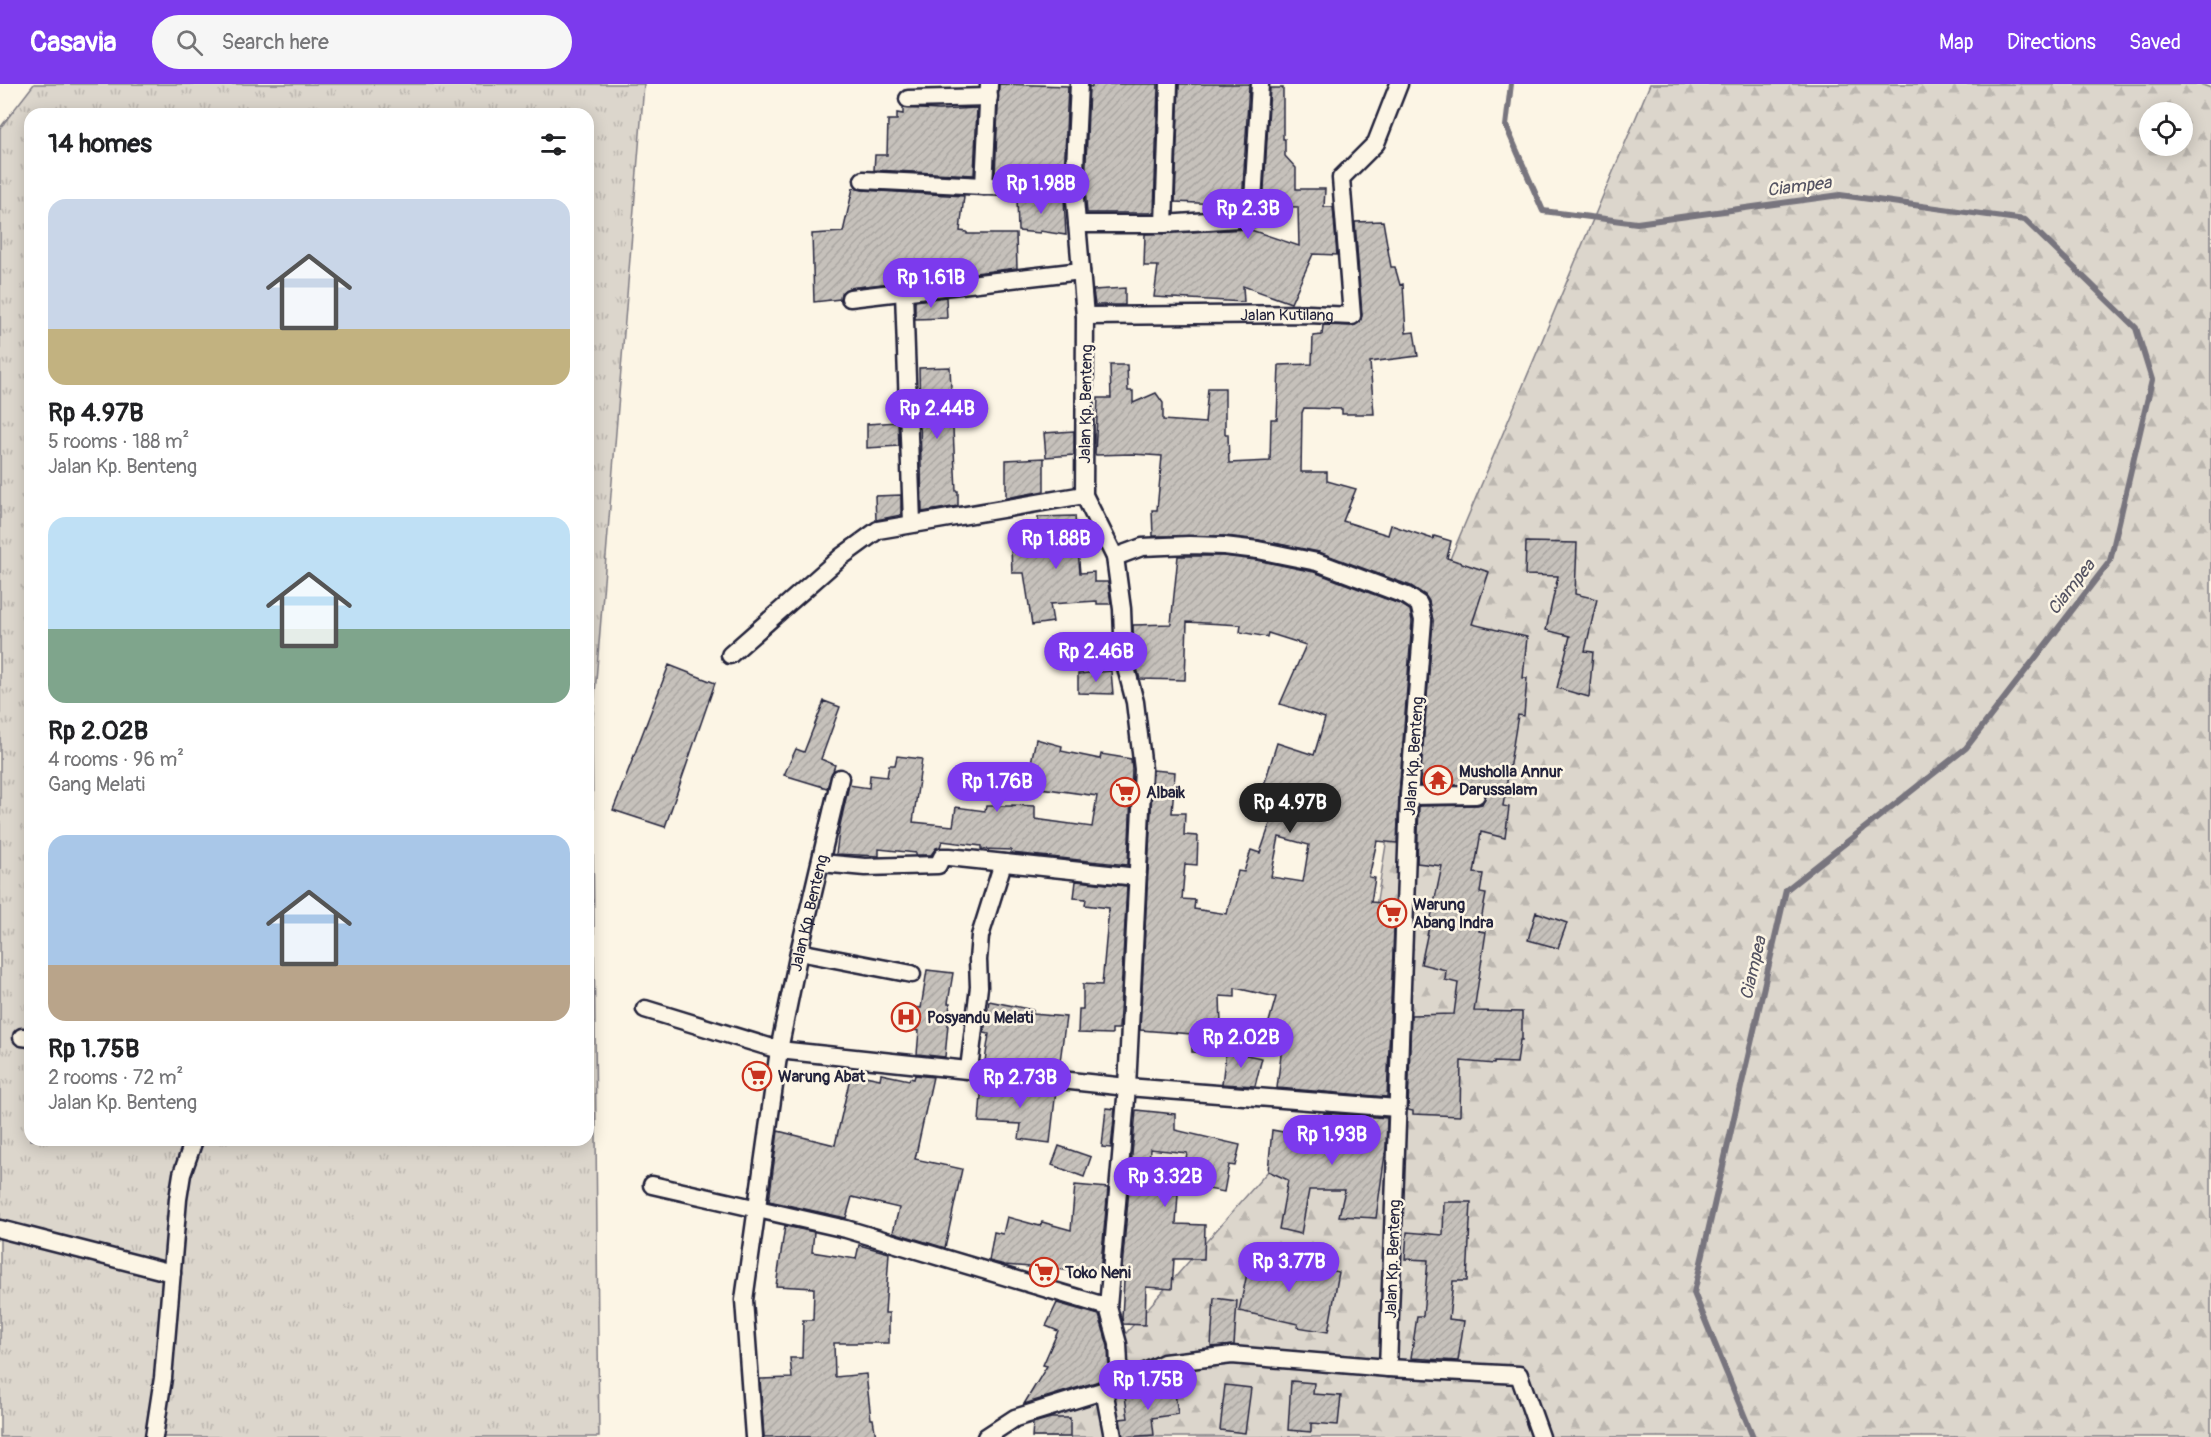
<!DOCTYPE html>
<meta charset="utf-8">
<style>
body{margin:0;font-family:Pangolin,sans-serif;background:#f6f6f6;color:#202124;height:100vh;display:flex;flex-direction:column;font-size:22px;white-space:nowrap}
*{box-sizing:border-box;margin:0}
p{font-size:20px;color:#757577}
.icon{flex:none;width:33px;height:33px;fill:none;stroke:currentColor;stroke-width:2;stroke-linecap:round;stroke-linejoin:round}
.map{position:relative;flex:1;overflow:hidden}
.side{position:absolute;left:24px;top:24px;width:570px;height:1038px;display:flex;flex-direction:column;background:#fff;border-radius:18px;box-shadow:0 3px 15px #0003}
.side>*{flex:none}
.buttons{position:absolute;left:2139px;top:18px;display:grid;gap:12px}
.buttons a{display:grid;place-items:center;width:54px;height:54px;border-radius:50%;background:#fff;box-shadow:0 3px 15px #0003;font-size:30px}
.price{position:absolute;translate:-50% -51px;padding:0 14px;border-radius:21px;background:#7c3aed;color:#fff;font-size:20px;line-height:39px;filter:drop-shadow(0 2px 3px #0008)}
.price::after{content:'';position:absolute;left:50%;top:36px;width:18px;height:14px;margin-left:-9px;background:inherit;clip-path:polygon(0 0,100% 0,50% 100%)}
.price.current{background:#222;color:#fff}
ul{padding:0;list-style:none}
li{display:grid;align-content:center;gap:12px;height:318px;padding:0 24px}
li span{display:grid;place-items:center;height:186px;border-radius:18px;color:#555}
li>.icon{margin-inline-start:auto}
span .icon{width:108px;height:108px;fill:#fffc;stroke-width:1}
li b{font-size:26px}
h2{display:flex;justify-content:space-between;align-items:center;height:72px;padding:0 24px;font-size:26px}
header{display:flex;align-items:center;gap:36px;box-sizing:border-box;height:84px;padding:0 30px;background:#7c3aed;color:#fff}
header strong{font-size:28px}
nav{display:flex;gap:33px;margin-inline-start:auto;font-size:21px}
.search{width:420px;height:54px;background:#f6f6f6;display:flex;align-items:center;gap:15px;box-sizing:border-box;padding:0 21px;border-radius:33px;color:#757577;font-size:22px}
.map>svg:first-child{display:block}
.grass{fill:url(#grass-tufts);stroke:#7f7c84;stroke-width:1.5;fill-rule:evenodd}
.forest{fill:url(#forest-firs);stroke:#7f7c84;stroke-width:1.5;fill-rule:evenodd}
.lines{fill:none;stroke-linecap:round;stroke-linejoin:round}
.stream{stroke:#78757e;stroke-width:6}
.building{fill:url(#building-hatch);stroke:#22223b;stroke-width:1.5;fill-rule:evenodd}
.street-casing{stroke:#22223b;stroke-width:21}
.street{stroke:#fcf5e5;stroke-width:16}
.labels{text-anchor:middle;stroke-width:5;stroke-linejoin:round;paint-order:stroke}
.street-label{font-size:16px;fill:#22223b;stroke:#fcf5e5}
.poi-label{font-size:16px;font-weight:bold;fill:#22223b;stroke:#fcf5e5;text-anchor:start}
.water-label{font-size:18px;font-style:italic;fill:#545362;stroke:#fcf5e5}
</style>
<header>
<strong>Casavia</strong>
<div class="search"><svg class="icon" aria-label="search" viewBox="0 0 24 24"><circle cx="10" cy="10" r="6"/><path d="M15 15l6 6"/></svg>Search here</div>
<nav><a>Map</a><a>Directions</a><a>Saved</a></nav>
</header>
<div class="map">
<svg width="2211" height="1353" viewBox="0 0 2211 1353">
<defs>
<pattern id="grass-tufts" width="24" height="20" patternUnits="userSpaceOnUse" patternTransform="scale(1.5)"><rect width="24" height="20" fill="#dcd6cc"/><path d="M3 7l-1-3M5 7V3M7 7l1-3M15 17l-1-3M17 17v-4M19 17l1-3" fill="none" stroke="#bcb7b0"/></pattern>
<pattern id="forest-firs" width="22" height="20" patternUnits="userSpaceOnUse" patternTransform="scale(1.5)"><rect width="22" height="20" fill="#dcd6cc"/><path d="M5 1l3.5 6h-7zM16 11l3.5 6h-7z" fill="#bcb7b0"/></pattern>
<pattern id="building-hatch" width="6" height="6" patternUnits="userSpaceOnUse" patternTransform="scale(1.5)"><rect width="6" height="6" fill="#c6c1bb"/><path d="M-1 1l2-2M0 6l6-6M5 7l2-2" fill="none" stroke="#aaa6a2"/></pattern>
</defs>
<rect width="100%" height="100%" fill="#fcf5e5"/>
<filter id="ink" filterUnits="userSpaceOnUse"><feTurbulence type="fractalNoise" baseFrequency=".0167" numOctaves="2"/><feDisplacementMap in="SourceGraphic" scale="12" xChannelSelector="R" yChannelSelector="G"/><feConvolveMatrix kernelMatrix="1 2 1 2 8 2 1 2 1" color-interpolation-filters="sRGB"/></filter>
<g filter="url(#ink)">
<!-- grass -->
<path class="grass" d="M34,0H644L592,646L599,1353H0V44ZM30,30H588V1056H30Z"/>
<!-- forest -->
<path class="forest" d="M1650,0H2200L2211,4V1353H1035L1348,996L1421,544ZM2150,28H2182V62H2150Z"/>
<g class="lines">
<!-- stream -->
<path class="stream" d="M1511,0L1506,42L1543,127L1637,139L1840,111L2025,136L2136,244L2152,296L2110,477L1966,664L1786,806L1694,1209L1753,1353"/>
</g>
<!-- building -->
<path class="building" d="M999,0L1068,2L1064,93L995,92Z
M1092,0H1158L1154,129H1087L1085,104L1089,2L1092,3Z
M1179,0H1249L1242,121L1175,118Z
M1270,4H1283V55H1285V72L1296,84V105H1325L1324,123H1333L1337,171L1313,170L1291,219L1243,202L1244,218L1154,213L1158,182H1144L1145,150L1248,145L1299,162L1298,123L1263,122Z
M903,24L939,26L977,24L974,91L874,86L875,71H887L888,36H897V29L903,30Z
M853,104L862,106L964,112L960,147L967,148V150H1016L1017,184L849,204L841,209L840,215L814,218L812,150L843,148Z
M1017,113L1064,114L1066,151L1040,147V149L1018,147Z
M1383,137L1391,183H1395L1400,201L1403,200L1406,249L1414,248L1418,272L1370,278L1374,330H1342V325L1304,324L1302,329L1301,388H1327V397L1356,405L1343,437L1388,451L1391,441L1433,455L1434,452L1451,457L1447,474L1489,488L1472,540L1527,553L1523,594H1527L1524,632L1518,631L1503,722L1509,723L1505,754L1481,748L1474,789L1483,790L1480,809L1486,810L1479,847L1486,848L1474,927L1522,928V956H1520L1517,979L1494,978V980L1461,977L1460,1032L1413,1030V1027L1408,1026L1411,931L1454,930L1458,899L1445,896L1446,886L1421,880L1442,782L1417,779L1419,722L1477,721L1482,720L1486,711L1485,705L1476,701H1420L1433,537L1429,517L1425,511L1411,502L1319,468L1259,456L1225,452H1153L1152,426H1157L1162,372L1132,370L1096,371L1095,370L1098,314H1111L1110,281H1127L1128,307H1133V319L1156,309L1163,319V336L1205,339L1208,304H1225V350H1228L1229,379L1270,377L1271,335H1277L1279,281L1312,280L1313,252L1322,251L1323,241L1352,242L1360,238L1362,231L1355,138Z
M1125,204V221H1095L1093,206Z
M946,213L947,234L915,235V217Z
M950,283L956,407H958V422L922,428L919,284Z
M898,338L899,362L867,364V340Z
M1074,347V371L1046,373L1044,349Z
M1044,374V407L1006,414V376Z
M901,411V431L876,436L875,412Z
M1075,432L1080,489L1094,488V498H1108L1111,520H1097V517L1050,520L1053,538L1032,541L1024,489H1012L1011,464H1039L1038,433Z
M1526,458L1577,459L1575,510L1597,515L1585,567L1593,568L1589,613L1557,604L1570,552L1546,546L1558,492L1525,491Z
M1178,472H1223L1256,476L1314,488L1402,521L1410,526L1412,537L1399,711L1397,759L1377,757L1369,793L1375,794L1371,818L1395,820L1387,1013L1277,1004L1282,962L1263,959L1276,913L1235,904V913L1220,912L1222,970L1192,968V950L1140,946L1153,686L1175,688L1172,729H1185L1184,751L1198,752L1197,781L1185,780L1182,815L1195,816L1194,825L1227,830L1238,787L1244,788L1251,766L1260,769L1271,737L1259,733L1263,721L1258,720L1277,659L1314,671L1325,634L1280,620L1306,561L1268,549L1267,553L1240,548L1241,541L1187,538L1185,596L1140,595L1134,574L1133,541L1171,540ZM1279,753L1309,761L1303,798L1271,793Z
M669,581L715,599L665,743L613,726Z
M1111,587L1113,610L1078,609V590Z
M824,617L840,623L821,675L835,681L827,704L784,691L796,665L804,668Z
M1036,655L1062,662L1061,667L1100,675L1101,670L1131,675L1132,685L1128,781L1011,769V766L981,765V762L942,757L940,763L936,764L931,771H916V769L879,765V772L836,770L840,741L849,701L869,704L870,691L887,693L889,681H895L897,672L922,675L913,738L953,742L956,723L985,727L986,722H1012V721L1035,722V735L1092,743L1097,712L1026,702Z
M1076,797L1127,802L1119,945H1112V950L1078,949L1079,925H1083V900L1102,901L1109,824L1085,821L1086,815L1074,814Z
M1536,828L1567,839L1558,864L1528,856Z
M927,886L953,889L948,919H950L945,973L917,970L919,947L901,944L902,940L897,939L899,922L921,924Z
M989,917L1033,926V930L1066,933L1059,985L985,977L989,950L984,949Z
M1226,967L1262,974L1255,1002L1222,1000Z
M851,989L880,995L881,990L909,996L910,994L914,995L915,991L933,993L915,1075L962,1085L945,1164L893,1148L899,1124L852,1113L846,1134L769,1117L778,1047L835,1061Z
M982,998L1056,1006L1050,1059L1019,1055L1021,1040L979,1038Z
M1106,1024L1115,1025L1111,1064L1102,1063Z
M1136,1026L1175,1030V1046L1240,1061L1235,1082L1229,1081L1224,1108L1181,1100L1187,1069L1150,1065L1147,1108L1178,1110L1176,1140L1205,1141L1204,1175H1174L1172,1205L1146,1203L1145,1241L1123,1240L1122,1234L1124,1196L1121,1195Z
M1324,1029L1387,1034L1386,1063L1376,1134L1339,1132L1345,1106H1309L1301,1150L1279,1145L1288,1096L1268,1087L1272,1046L1321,1055Z
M1059,1062L1091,1073L1084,1093L1052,1081Z
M1075,1101L1108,1104L1100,1189L1005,1181L989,1177L994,1148L1003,1150L1007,1133L1040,1142L1042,1138L1071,1146Z
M1444,1118H1471L1467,1197H1453L1449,1235L1464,1237L1458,1277L1411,1274L1417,1232H1423L1428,1176L1405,1175L1407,1148L1443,1151Z
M785,1142L814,1148L812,1168L856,1175L859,1161L889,1169L885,1229H889V1259H834L835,1293L866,1290L871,1335H873L876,1353H764L760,1295L792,1294L790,1274H802L803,1236H813L814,1204L776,1202Z
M1253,1162L1274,1167L1271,1182L1307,1189L1308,1182L1339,1188L1328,1248L1297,1243L1298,1240L1239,1227Z
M1214,1214L1237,1217L1234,1261L1211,1263Z
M1057,1219L1099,1231L1108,1262L1109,1294L1024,1320L1047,1282L1043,1281L1058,1247L1046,1242Z
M1291,1297L1314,1299L1313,1310L1341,1312L1338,1341L1311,1339V1348L1288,1346Z
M1225,1301L1251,1304L1245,1349L1220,1346Z
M1174,1302L1178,1330L1152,1334L1154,1351L1123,1353L1120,1335L1128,1334L1125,1312L1155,1308L1154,1305Z
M1051,1334H1070V1353H1032L1033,1339Z"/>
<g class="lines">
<!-- street casing -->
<g class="street-casing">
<g id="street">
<path d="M1079,0L1074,104L1085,232L1084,411L1115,473L1122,525L1124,576L1135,618L1143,685L1127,1003L1108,1223L1118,1260L1120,1300"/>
<path d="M908,15L989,13"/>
<path d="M863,96L984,102L1074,104"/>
<path d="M984,102L989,0"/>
<path d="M1077,140H1164L1252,134L1260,0"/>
<path d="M1164,140L1169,0"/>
<path d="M904,208L912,439"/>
<path d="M850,214L1081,187"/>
<path id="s1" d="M1085,232L1309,230L1352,232L1341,94L1376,59L1399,0"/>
<path d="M1115,473L1142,463L1189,461L1224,462L1258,466L1317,478L1407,512L1419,520L1423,536L1409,712L1388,1284"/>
<path d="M730,571L841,473L878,446L1084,411"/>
<path d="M1409,712L1476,711"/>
<path d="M821,779L865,783L938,781L942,773H949L1137,793"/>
<path d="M799,868L912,890"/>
<path d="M645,925L779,966L1127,1003L1397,1024"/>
<path d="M22,953L30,954"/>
<path d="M969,985L979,903L978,876L980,852L1003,779"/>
<path d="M652,1101L846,1145L1108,1223"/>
<path d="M0,1145L172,1189"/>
<path d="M1104,1306L1113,1353"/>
<path d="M154,1353L163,1294L178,1115L182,1090L194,1056"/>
<path id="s2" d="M754,1353L744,1216L779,966L799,868L840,694"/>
<path d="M986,1353L1015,1334L1112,1304L1164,1279L1232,1271L1388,1284L1519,1291L1541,1353"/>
</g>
</g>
<!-- street -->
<use href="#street" class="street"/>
</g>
</g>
<!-- icons -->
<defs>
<g id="temple-ring" transform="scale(1.5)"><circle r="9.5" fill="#fcf5e5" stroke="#c8321e" stroke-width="1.5"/><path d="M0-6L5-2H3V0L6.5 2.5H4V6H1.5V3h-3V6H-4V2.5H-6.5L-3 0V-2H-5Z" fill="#c8321e"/></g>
<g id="supermarket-ring" transform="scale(1.5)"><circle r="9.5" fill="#fcf5e5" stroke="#c8321e" stroke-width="1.5"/><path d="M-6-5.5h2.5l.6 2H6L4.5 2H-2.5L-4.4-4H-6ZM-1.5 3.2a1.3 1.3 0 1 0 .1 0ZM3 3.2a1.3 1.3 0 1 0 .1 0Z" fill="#c8321e"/></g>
<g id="hospital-ring" transform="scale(1.5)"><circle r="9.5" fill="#fcf5e5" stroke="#c8321e" stroke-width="1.5"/><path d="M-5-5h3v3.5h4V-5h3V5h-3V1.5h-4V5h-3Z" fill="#c8321e"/></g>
</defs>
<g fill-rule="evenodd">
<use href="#temple-ring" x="1438" y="696"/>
<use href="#supermarket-ring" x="1125" y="708"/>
<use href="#supermarket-ring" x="1392" y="829"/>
<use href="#hospital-ring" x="906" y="933"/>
<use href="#supermarket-ring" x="757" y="992"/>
<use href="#supermarket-ring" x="1044" y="1188"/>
</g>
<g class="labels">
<!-- street labels -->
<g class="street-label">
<text dy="6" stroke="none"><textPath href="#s1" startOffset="202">Jalan Kutilang</textPath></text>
<text transform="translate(1085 320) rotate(-89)" y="6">Jalan Kp. Benteng</text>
<text transform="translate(1413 672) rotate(-86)" y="6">Jalan Kp. Benteng</text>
<text dy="6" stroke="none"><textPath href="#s2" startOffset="530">Jalan Kp. Benteng</textPath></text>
<text transform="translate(1392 1175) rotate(-88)" y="6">Jalan Kp. Benteng</text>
</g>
<!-- poi labels -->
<g class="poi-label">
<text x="1459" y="693">Musholla Annur<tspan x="1459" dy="18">Darussalam</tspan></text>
<text x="1146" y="714">Albaik</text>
<text x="1413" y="826">Warung<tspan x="1413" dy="18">Abang Indra</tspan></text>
<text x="927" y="939">Posyandu Melati</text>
<text x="778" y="998">Warung Abat</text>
<text x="1065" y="1194">Toko Neni</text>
</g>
<!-- water labels -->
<g class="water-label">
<text transform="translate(1799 102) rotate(-7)" y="6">Ciampea</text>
<text transform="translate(2071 503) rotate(-52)" y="6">Ciampea</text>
<text transform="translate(1753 884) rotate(-77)" y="6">Ciampea</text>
</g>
</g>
</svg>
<div class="buttons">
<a><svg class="icon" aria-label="locate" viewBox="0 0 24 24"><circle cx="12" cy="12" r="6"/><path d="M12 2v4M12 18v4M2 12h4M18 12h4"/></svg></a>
</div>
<b class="price" style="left:1041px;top:131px">Rp 1.98B</b>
<b class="price" style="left:1248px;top:156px">Rp 2.3B</b>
<b class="price" style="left:931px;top:225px">Rp 1.61B</b>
<b class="price" style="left:937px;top:356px">Rp 2.44B</b>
<b class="price" style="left:1056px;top:486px">Rp 1.88B</b>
<b class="price" style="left:1096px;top:599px">Rp 2.46B</b>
<b class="price" style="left:997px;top:729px">Rp 1.76B</b>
<b class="price current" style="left:1290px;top:750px">Rp 4.97B</b>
<b class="price" style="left:1241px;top:985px">Rp 2.02B</b>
<b class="price" style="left:1020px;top:1025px">Rp 2.73B</b>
<b class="price" style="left:1332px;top:1082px">Rp 1.93B</b>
<b class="price" style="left:1165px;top:1124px">Rp 3.32B</b>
<b class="price" style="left:1289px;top:1209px">Rp 3.77B</b>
<b class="price" style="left:1148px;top:1327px">Rp 1.75B</b>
<section class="side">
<h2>14 homes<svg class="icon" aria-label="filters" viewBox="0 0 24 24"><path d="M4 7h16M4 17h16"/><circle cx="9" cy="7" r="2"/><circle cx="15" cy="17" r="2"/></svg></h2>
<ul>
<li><span style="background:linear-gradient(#c9d6e8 70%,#c2b280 0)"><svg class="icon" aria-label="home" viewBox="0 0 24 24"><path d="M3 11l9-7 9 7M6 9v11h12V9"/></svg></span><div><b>Rp 4.97B</b><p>5 rooms · 188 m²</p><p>Jalan Kp. Benteng</p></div></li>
<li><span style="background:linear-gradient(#bfe0f5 60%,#7fa58c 0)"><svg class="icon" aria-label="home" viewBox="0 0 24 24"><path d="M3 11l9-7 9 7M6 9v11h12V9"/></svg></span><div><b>Rp 2.02B</b><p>4 rooms · 96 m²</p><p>Gang Melati</p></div></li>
<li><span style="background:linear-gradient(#a9c7e8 70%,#b9a48a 0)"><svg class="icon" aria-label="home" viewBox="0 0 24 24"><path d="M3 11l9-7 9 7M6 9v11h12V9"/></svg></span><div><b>Rp 1.75B</b><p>2 rooms · 72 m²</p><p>Jalan Kp. Benteng</p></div></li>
</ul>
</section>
</div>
